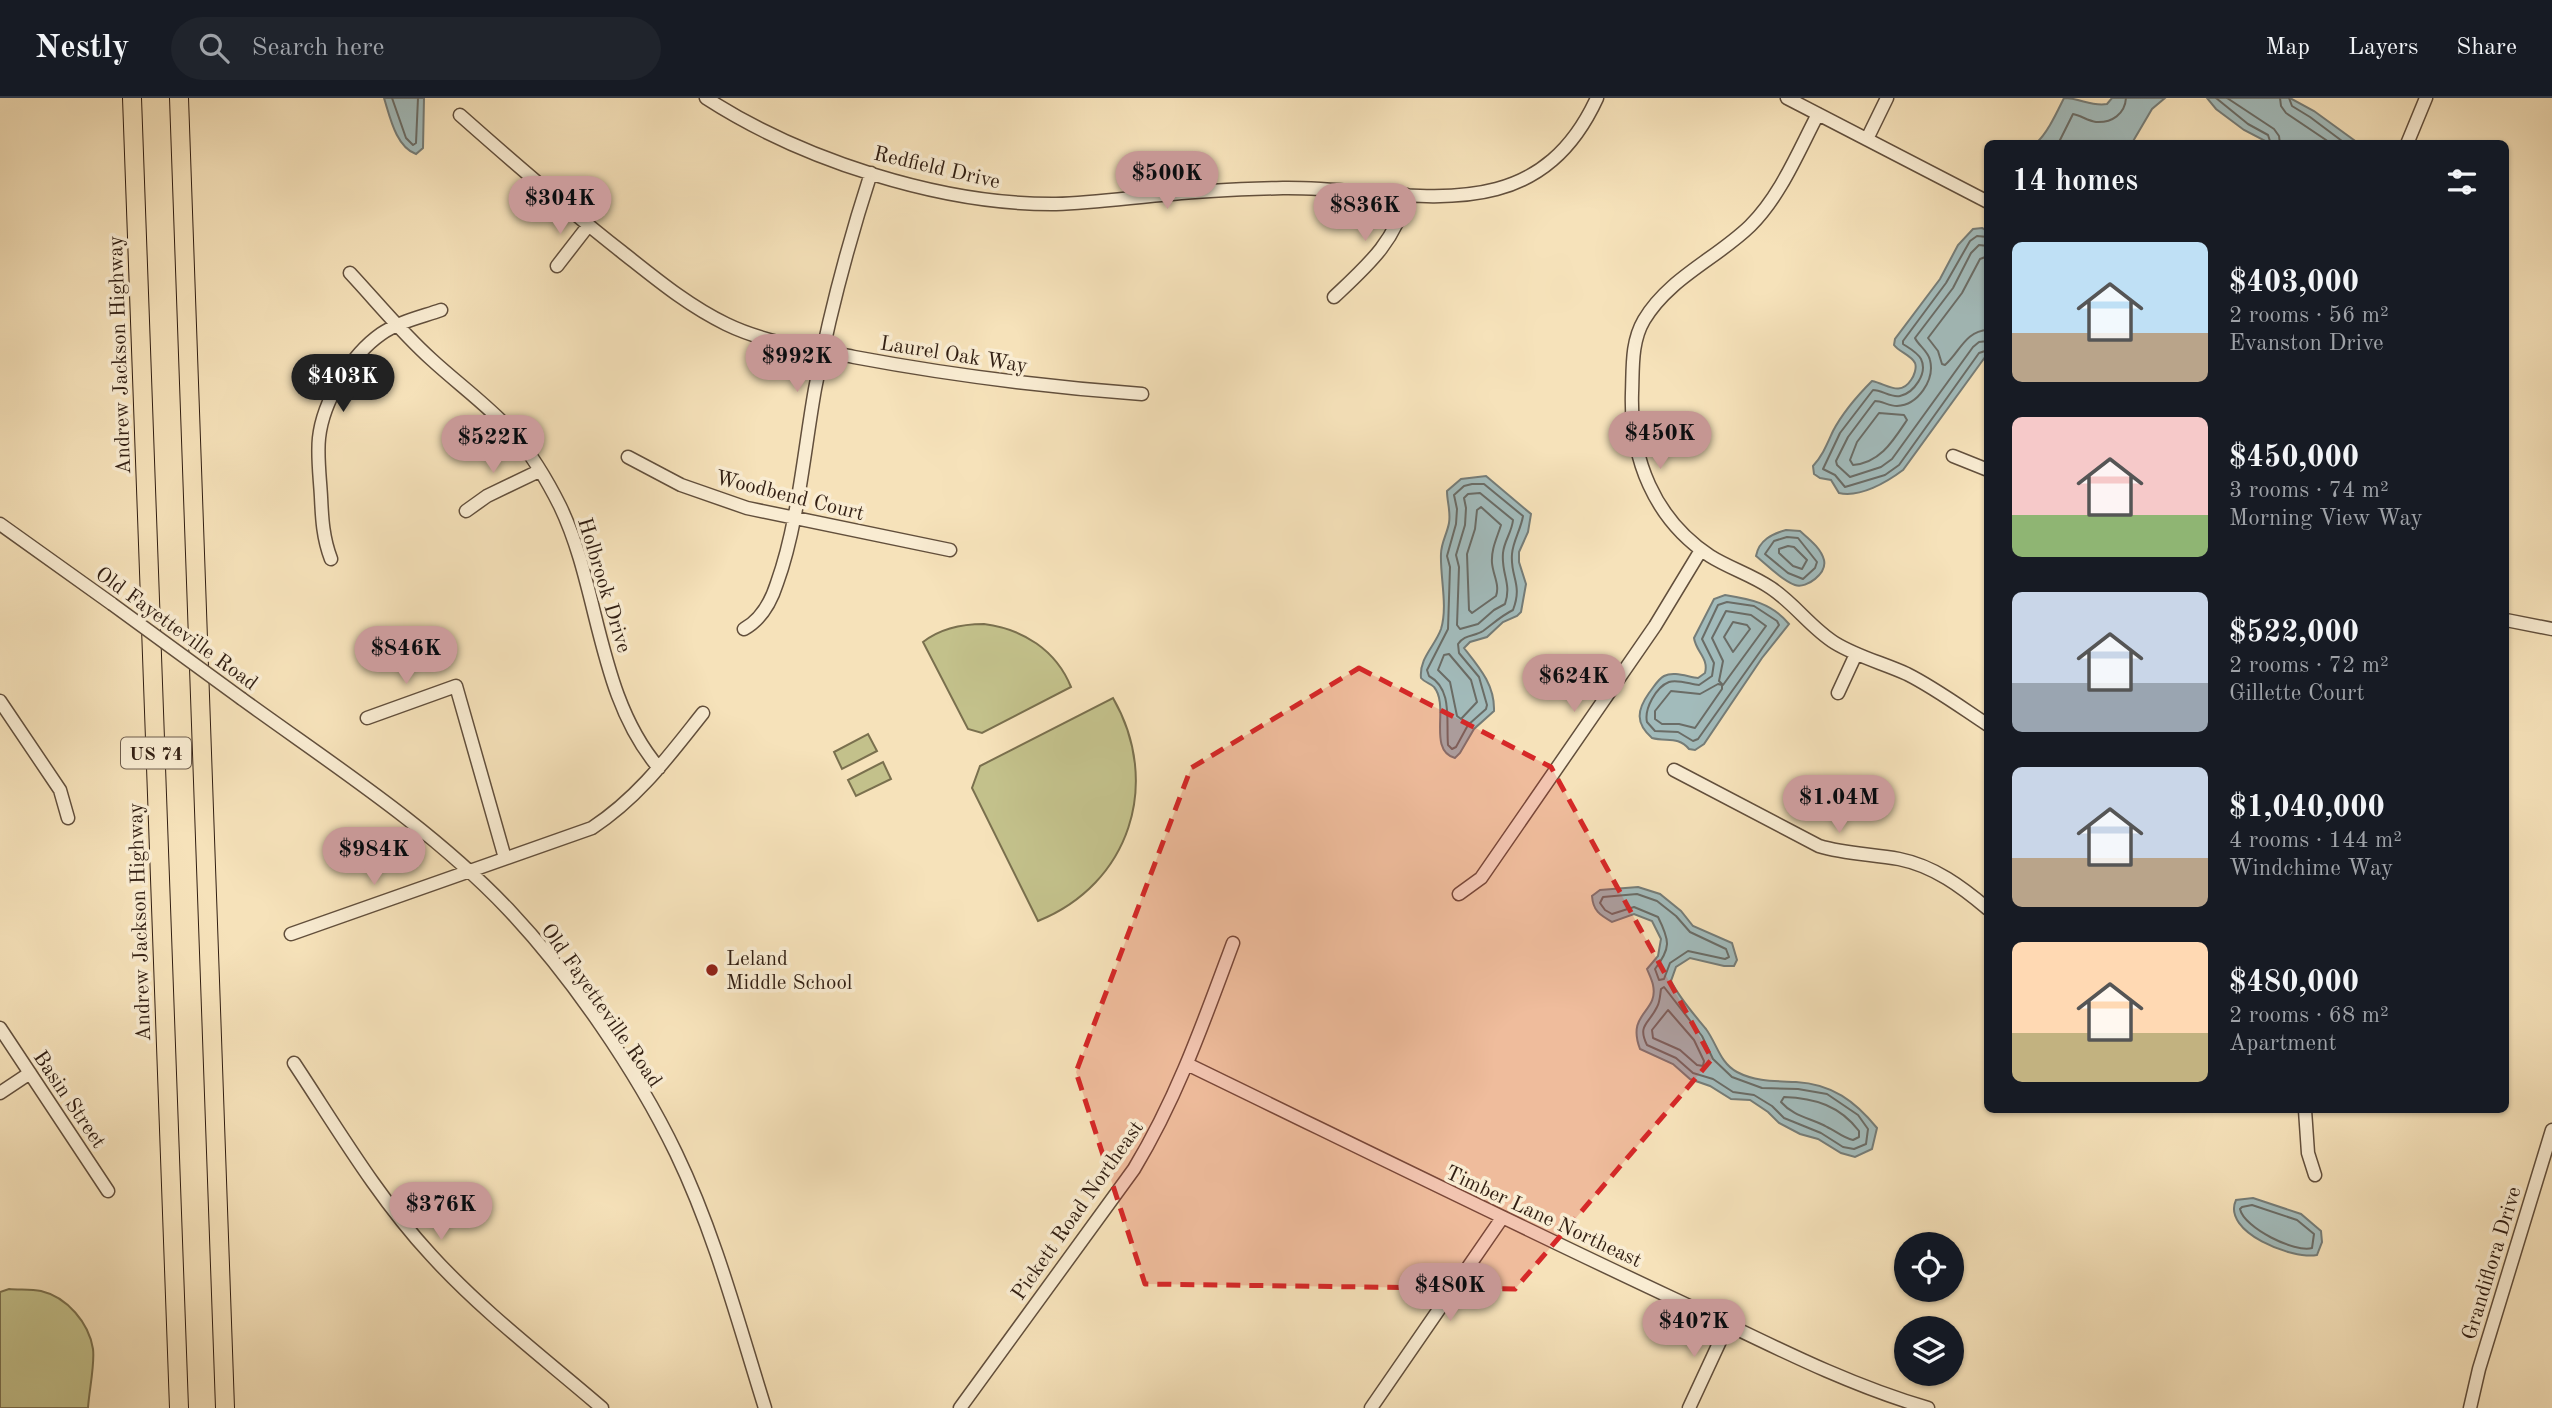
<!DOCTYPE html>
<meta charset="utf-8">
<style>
body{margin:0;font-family:"Old Standard TT",serif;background:#20242c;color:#f1f3f6;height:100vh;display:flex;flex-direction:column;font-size:26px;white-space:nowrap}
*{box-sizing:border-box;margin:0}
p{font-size:23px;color:#9ea1a6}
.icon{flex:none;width:38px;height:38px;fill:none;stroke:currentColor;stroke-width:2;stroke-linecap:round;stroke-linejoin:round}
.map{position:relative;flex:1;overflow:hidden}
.panel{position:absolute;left:1984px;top:42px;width:525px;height:973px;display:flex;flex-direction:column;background:#171b24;border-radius:10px;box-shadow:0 2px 5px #0004}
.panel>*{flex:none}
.buttons{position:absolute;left:1894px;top:1134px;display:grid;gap:14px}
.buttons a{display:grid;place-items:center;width:70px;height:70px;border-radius:50%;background:#171b24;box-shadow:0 2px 5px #0004;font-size:35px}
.price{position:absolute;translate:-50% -60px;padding:0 16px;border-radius:24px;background:#c59692;color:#111;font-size:23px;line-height:46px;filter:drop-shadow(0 2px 4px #0008)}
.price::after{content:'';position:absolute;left:50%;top:42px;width:21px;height:16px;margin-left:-10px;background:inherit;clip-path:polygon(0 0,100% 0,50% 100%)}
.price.current{background:#222;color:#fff}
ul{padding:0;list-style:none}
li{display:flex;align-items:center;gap:21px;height:175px;padding:0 28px}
li span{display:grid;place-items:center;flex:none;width:196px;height:140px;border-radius:10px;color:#555}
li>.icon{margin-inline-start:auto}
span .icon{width:84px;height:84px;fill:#fffc;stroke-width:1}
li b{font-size:30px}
h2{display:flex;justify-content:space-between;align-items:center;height:84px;padding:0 28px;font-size:30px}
header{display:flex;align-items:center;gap:42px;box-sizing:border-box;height:98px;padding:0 35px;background:#171b24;border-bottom:2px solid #363941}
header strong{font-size:33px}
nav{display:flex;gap:38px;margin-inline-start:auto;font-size:24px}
.search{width:490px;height:63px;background:#20242c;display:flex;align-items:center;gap:18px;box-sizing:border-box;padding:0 24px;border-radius:38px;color:#9ea1a6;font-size:26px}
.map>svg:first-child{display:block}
.green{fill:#c3c18b;stroke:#7a704e;stroke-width:2}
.water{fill:#a2bbbb;stroke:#757c77;stroke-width:2}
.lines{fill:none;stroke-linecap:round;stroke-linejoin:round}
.shore{stroke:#6a6c66;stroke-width:2}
.minor-casing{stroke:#624f3c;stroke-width:15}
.highway-casing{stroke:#311e12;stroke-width:20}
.minor{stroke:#f9ecd2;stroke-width:12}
.highway{stroke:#f6e2ba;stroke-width:18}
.minor-bridge-casing{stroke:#624f3c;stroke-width:15;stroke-linecap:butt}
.minor-bridge{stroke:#f9ecd2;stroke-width:12}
.marked{fill:#d62828;fill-opacity:0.2;stroke:#d62828;stroke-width:5;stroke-dasharray:14 9;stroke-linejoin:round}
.poi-dot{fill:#8f2418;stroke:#f9ecd2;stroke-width:2.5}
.labels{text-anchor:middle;stroke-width:7;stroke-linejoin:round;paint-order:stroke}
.shield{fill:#f9ecd2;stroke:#6d5c4c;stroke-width:2}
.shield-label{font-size:19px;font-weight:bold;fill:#311e12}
.street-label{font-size:21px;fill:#311e12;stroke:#f9ecd2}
.poi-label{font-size:21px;fill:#311e12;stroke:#f9ecd2;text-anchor:start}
</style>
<header>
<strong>Nestly</strong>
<div class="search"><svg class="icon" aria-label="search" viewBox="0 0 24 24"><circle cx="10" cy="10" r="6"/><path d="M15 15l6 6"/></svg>Search here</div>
<nav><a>Map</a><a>Layers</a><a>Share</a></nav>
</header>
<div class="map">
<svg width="2552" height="1310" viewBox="0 0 2552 1310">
<rect width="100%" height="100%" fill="#f6e2ba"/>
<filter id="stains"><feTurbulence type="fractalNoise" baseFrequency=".00286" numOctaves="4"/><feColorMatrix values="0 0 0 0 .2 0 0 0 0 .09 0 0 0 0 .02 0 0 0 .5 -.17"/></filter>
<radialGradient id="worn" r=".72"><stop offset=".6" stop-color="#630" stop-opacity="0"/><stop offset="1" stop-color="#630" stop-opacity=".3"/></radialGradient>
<!-- green -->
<path class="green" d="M984,526C1023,531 1056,552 1071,589L982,635L968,631L923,544C941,530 963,526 984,526Z
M1113,600C1162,685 1130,786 1038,823L972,690L980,668Z
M868,636L877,653L842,671L834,654Z
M883,664L891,681L856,698L848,682Z
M9,1191C19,1192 31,1191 41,1193C67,1199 89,1225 93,1251C95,1266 89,1293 88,1310H0V1194Z"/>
<!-- water -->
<path class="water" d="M384,0H424L423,50L416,56C396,49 390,19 384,0Z
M2064,0C2080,0 2092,9 2107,6L2112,0H2165L2152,11L2132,45H2036C2047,36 2057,14 2064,0Z
M2207,0H2290L2314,13L2358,45H2269L2244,32L2216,11Z
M1982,130L1988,133V255L1903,372C1887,384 1860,400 1839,395L1831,382L1820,380L1814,376L1813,368C1823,357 1827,346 1833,333C1842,316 1858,297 1872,283C1887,286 1900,299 1911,282C1914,278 1917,270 1915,265C1911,257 1899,254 1894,247L1895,241L1940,181L1958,147L1973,131Z
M1486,378L1531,416L1528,434L1519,454V464L1526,486L1521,514L1517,518L1503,524L1487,539L1470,544L1464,550C1479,569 1495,587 1494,613L1474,631L1460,655L1455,660C1427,652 1450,608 1434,589C1431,585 1425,585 1421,580C1419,560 1435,548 1441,531C1448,508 1440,479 1441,456C1441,445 1447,436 1449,425C1451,414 1447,404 1447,393L1461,381Z
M1786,432L1800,433C1809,441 1821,450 1824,462C1827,475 1807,491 1795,487C1781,482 1767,467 1756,458C1759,442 1772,436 1786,432Z
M1725,497C1750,501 1772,505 1789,526L1762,560L1704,646L1695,652L1689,651C1678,638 1667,644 1652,640C1635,625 1637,612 1649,595C1653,590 1658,581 1664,578C1674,573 1688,579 1698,580L1705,575C1709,560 1696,554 1694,540L1714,501Z
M1638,789L1660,796L1681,813L1693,828L1732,845L1737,862L1734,868H1724L1690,860L1676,869L1671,883C1680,901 1693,915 1706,931C1717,946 1720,965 1737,974C1756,984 1776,983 1796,984C1832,986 1855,1003 1877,1030L1872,1051L1855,1059L1841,1055L1818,1041L1800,1036L1779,1025L1768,1014L1750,1002L1731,1001L1710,988L1690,981L1673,966L1640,951C1626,914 1659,915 1653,887C1652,882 1649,876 1647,871L1658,858L1661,841L1652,823L1634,816L1612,824C1600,817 1593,813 1592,798L1600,792Z
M2253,1100L2301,1116L2321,1133L2322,1144L2317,1157C2293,1162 2221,1134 2236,1102Z"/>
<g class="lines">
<!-- shore -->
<path class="shore" d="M392,0L406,40L413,47L416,45L418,0
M2216,0L2248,26L2268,37L2271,46
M2227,0L2274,31L2279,38L2280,46
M2280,0L2281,8L2286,15L2332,46
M2289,0L2292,8L2310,19L2346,46
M2058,46L2073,16C2080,17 2088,23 2096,24C2112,25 2125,16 2126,0
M1988,139L1977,138L1970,143L1946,185L1903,243V246C1909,250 1917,254 1921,261C1928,275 1914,295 1900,298C1891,300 1882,292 1873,292L1840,335L1823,371L1835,377L1845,389L1885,377L1899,367L1979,255L1988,252
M1988,148L1979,147L1971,155L1953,190L1915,240C1918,247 1928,253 1930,262C1935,282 1918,307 1897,308C1889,308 1882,303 1875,303L1848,339L1836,363L1837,367L1850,379L1881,369L1892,361L1973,249L1979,244L1988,243
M1988,158L1980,161L1962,195L1928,240L1938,253L1942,266L1945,267C1960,254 1965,233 1988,232
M1879,315L1904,317L1907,322C1893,343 1880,365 1853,367L1850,362L1857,344Z
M1472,386H1484L1523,418C1521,431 1513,443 1512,456C1510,479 1523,486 1513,512C1501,518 1494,525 1483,533C1474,539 1465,536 1458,546L1459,555L1479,579L1487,607L1486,611L1468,627L1456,649L1452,651L1448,647C1446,623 1453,591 1429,578L1427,572L1448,531L1450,469L1447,458L1456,426L1457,411L1454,397L1464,388Z
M1480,395L1513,422C1512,434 1504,443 1503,455C1501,476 1512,485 1505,506L1494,512L1478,526L1460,531L1457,527L1459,469L1456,457L1465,427L1466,410L1464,400L1468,396Z
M1481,409L1501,427C1497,440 1491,451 1492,465C1493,477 1500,487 1496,498L1472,515L1469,512L1467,456L1475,431L1477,412Z
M1787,439L1798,440L1817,464L1815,470L1803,481L1788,475L1765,456L1774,443Z
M1788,448L1794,449L1807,462L1802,471L1793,468L1779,455V451Z
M1727,504L1754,508L1777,523L1779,527L1698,641L1693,643L1678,634L1655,633L1647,624C1644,611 1656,589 1669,584C1677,581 1690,586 1699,587L1712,578L1714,565L1702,541L1718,507Z
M1726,513L1751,517L1766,528L1723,587L1719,583L1723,563L1712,540Z
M1733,524L1747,527L1750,531L1733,554L1724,539Z
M1449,556L1471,582L1477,604L1461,621L1457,618L1450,584L1438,572L1444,557Z
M1718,586L1722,587V591L1695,630L1679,626H1662L1655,621V613L1671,593L1700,596Z
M1637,796L1657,803L1676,818L1690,834L1726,851L1729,859L1725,861L1688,853L1670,865L1664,881L1659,882L1655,871C1671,850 1670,843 1658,819L1634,809L1612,816L1605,812L1600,805L1603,799Z
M1664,889L1702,938L1713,961L1732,979L1762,990L1798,991L1827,996L1858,1017L1868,1031L1866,1046L1854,1051L1843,1049L1821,1035L1784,1020L1772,1008L1754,997L1733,994L1713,981L1693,975L1676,960L1647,947C1637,927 1649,926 1657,909C1660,904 1660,897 1661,891Z
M1668,912L1694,942L1704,963L1703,968L1697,967L1680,952L1653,940L1652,932Z
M1784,999C1815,1000 1840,1008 1859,1033V1039L1853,1042C1843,1040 1836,1033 1827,1029C1811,1020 1794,1019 1781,1004Z
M2252,1107L2297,1122L2314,1136L2312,1150C2295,1155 2244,1130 2240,1111L2242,1109Z"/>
<!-- minor casing -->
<g class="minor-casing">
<path id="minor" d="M706,0C802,62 941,107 1056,106C1095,105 1134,99 1172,96C1209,92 1246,91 1283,90C1403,88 1532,141 1597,0
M1787,0L1988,104
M1818,16C1798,54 1781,97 1750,128C1716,161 1669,180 1644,222C1631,244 1633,270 1632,295C1630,360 1654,421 1710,458C1729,470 1752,477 1771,490C1795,506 1811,530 1835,545C1858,559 1883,565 1907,576C1935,590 1962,610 1988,627
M460,17C513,64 566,110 622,154C655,180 687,207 726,226C765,245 811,251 854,259C950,277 1045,289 1142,296
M1867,41L1887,0
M2407,46L2426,0
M557,168L588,128
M350,175C377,204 402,235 431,261C458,286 489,308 514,336C531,356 548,384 560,408C600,491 597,598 659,670
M1334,199C1368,167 1395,144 1407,97
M1953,358L1988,372
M628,359L681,387L747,410L950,452
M466,413L487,398L539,373
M0,426L112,506
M331,461C323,440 322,421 321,399C320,380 317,358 319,340C323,303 351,257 381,236C398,224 421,219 441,212
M2506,522L2552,531
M744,531C762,521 771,504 777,485C798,427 804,353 815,291C829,218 848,146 871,75
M1838,595L1856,556
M242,601C333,667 430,729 508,811C571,878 636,972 676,1055C715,1136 738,1224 765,1310
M0,603L60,692L68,720
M367,620L456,588L505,760
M1674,672L1819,748C1845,756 1872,756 1899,761C1934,768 1962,789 1988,811
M1459,796L1481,780L1655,528L1701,452
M291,836L592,730C639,699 668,659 703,615
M0,930L108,1093
M294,965C337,1030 378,1100 431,1157C483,1214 544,1260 602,1310
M1187,966C1348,1044 1508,1123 1670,1199C1754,1238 1838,1284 1928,1310
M0,995L30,975
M2305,1012L2308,1055L2315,1077
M960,1310L1134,1071C1177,1000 1204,923 1233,845
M1371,1310L1502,1120
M1689,1310L1728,1226
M2470,1310L2479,1271L2552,1032"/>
</g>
<!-- highway casing -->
<g class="highway-casing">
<path id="highway" d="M132,0L179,1310
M179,0L225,1310"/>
</g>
<!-- minor -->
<use href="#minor" class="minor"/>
<!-- highway -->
<use href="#highway" class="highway"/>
<!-- minor-bridge casing -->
<g class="minor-bridge-casing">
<path id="minor-bridge" d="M112,506L242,601"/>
</g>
<!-- minor-bridge -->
<use href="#minor-bridge" class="minor-bridge"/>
</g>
<!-- marked area -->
<path class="marked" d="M1359,570L1551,669L1712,961L1515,1191L1145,1186L1076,974L1191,670Z"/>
<!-- markers -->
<circle class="poi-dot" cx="712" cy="872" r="7"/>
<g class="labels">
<!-- shield labels -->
<rect class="shield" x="121" y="639.5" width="70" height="31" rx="5"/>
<g class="shield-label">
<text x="156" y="662">US 74</text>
</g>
<!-- street labels -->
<g class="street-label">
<text transform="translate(937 69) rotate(13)" y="7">Redfield Drive</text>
<text transform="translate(954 256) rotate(9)" y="7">Laurel Oak Way</text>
<text transform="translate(119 257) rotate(-92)" y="7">Andrew Jackson Highway</text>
<text transform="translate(790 397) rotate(14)" y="7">Woodbend Court</text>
<text transform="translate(605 487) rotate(73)" y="7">Holbrook Drive</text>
<text transform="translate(177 530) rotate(36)" y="7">Old Fayetteville Road</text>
<text transform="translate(139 824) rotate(-92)" y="7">Andrew Jackson Highway</text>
<text transform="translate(602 907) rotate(55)" y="7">Old Fayetteville Road</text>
<text transform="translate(70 1001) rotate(56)" y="7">Basin Street</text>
<text transform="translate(1077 1112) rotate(-55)" y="7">Pickett Road Northeast</text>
<text transform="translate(1544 1118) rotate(25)" y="7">Timber Lane Northeast</text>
<text transform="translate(2491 1165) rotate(-73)" y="7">Grandiflora Drive</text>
</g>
<!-- poi labels -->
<g class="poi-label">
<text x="726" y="867">Leland<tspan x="726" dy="24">Middle School</tspan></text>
</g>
</g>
<rect width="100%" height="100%" filter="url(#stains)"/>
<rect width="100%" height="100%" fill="url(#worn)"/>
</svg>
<div class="buttons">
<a><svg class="icon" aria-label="locate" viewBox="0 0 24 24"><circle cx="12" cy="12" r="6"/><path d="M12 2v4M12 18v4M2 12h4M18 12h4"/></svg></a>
<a><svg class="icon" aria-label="layers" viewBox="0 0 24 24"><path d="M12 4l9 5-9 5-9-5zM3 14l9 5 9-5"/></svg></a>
</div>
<b class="price" style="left:1167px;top:113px">$500K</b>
<b class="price" style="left:560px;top:138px">$304K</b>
<b class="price" style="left:1365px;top:145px">$836K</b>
<b class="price" style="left:797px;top:296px">$992K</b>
<b class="price current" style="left:343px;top:316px">$403K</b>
<b class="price" style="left:1660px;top:373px">$450K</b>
<b class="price" style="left:493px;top:377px">$522K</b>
<b class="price" style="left:406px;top:588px">$846K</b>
<b class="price" style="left:1574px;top:616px">$624K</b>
<b class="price" style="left:1839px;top:737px">$1.04M</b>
<b class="price" style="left:374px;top:789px">$984K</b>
<b class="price" style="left:441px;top:1144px">$376K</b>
<b class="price" style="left:1450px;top:1225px">$480K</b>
<b class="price" style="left:1694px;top:1261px">$407K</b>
<section class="panel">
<h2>14 homes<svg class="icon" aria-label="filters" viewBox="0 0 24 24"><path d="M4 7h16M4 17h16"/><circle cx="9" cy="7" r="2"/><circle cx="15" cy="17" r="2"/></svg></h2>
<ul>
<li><span style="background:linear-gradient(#bfe0f5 65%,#b9a48a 0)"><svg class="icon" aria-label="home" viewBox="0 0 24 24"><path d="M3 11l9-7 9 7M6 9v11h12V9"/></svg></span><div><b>$403,000</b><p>2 rooms · 56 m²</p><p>Evanston Drive</p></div></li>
<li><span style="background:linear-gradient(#f6c9c9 70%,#8fb573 0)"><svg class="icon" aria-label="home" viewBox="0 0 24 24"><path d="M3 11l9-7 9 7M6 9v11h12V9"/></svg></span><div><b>$450,000</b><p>3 rooms · 74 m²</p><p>Morning View Way</p></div></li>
<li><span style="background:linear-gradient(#c9d6e8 65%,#9aa5b1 0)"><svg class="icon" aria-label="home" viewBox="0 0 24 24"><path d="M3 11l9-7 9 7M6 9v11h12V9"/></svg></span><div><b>$522,000</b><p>2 rooms · 72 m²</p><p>Gillette Court</p></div></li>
<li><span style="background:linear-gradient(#c9d6e8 65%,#b9a48a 0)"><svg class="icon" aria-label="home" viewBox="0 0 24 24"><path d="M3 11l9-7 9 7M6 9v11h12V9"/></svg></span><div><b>$1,040,000</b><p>4 rooms · 144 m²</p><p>Windchime Way</p></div></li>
<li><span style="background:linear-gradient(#ffd9b3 65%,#c2b280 0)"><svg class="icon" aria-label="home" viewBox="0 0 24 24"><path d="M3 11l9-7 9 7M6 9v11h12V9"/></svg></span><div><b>$480,000</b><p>2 rooms · 68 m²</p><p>Apartment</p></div></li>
</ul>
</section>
</div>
